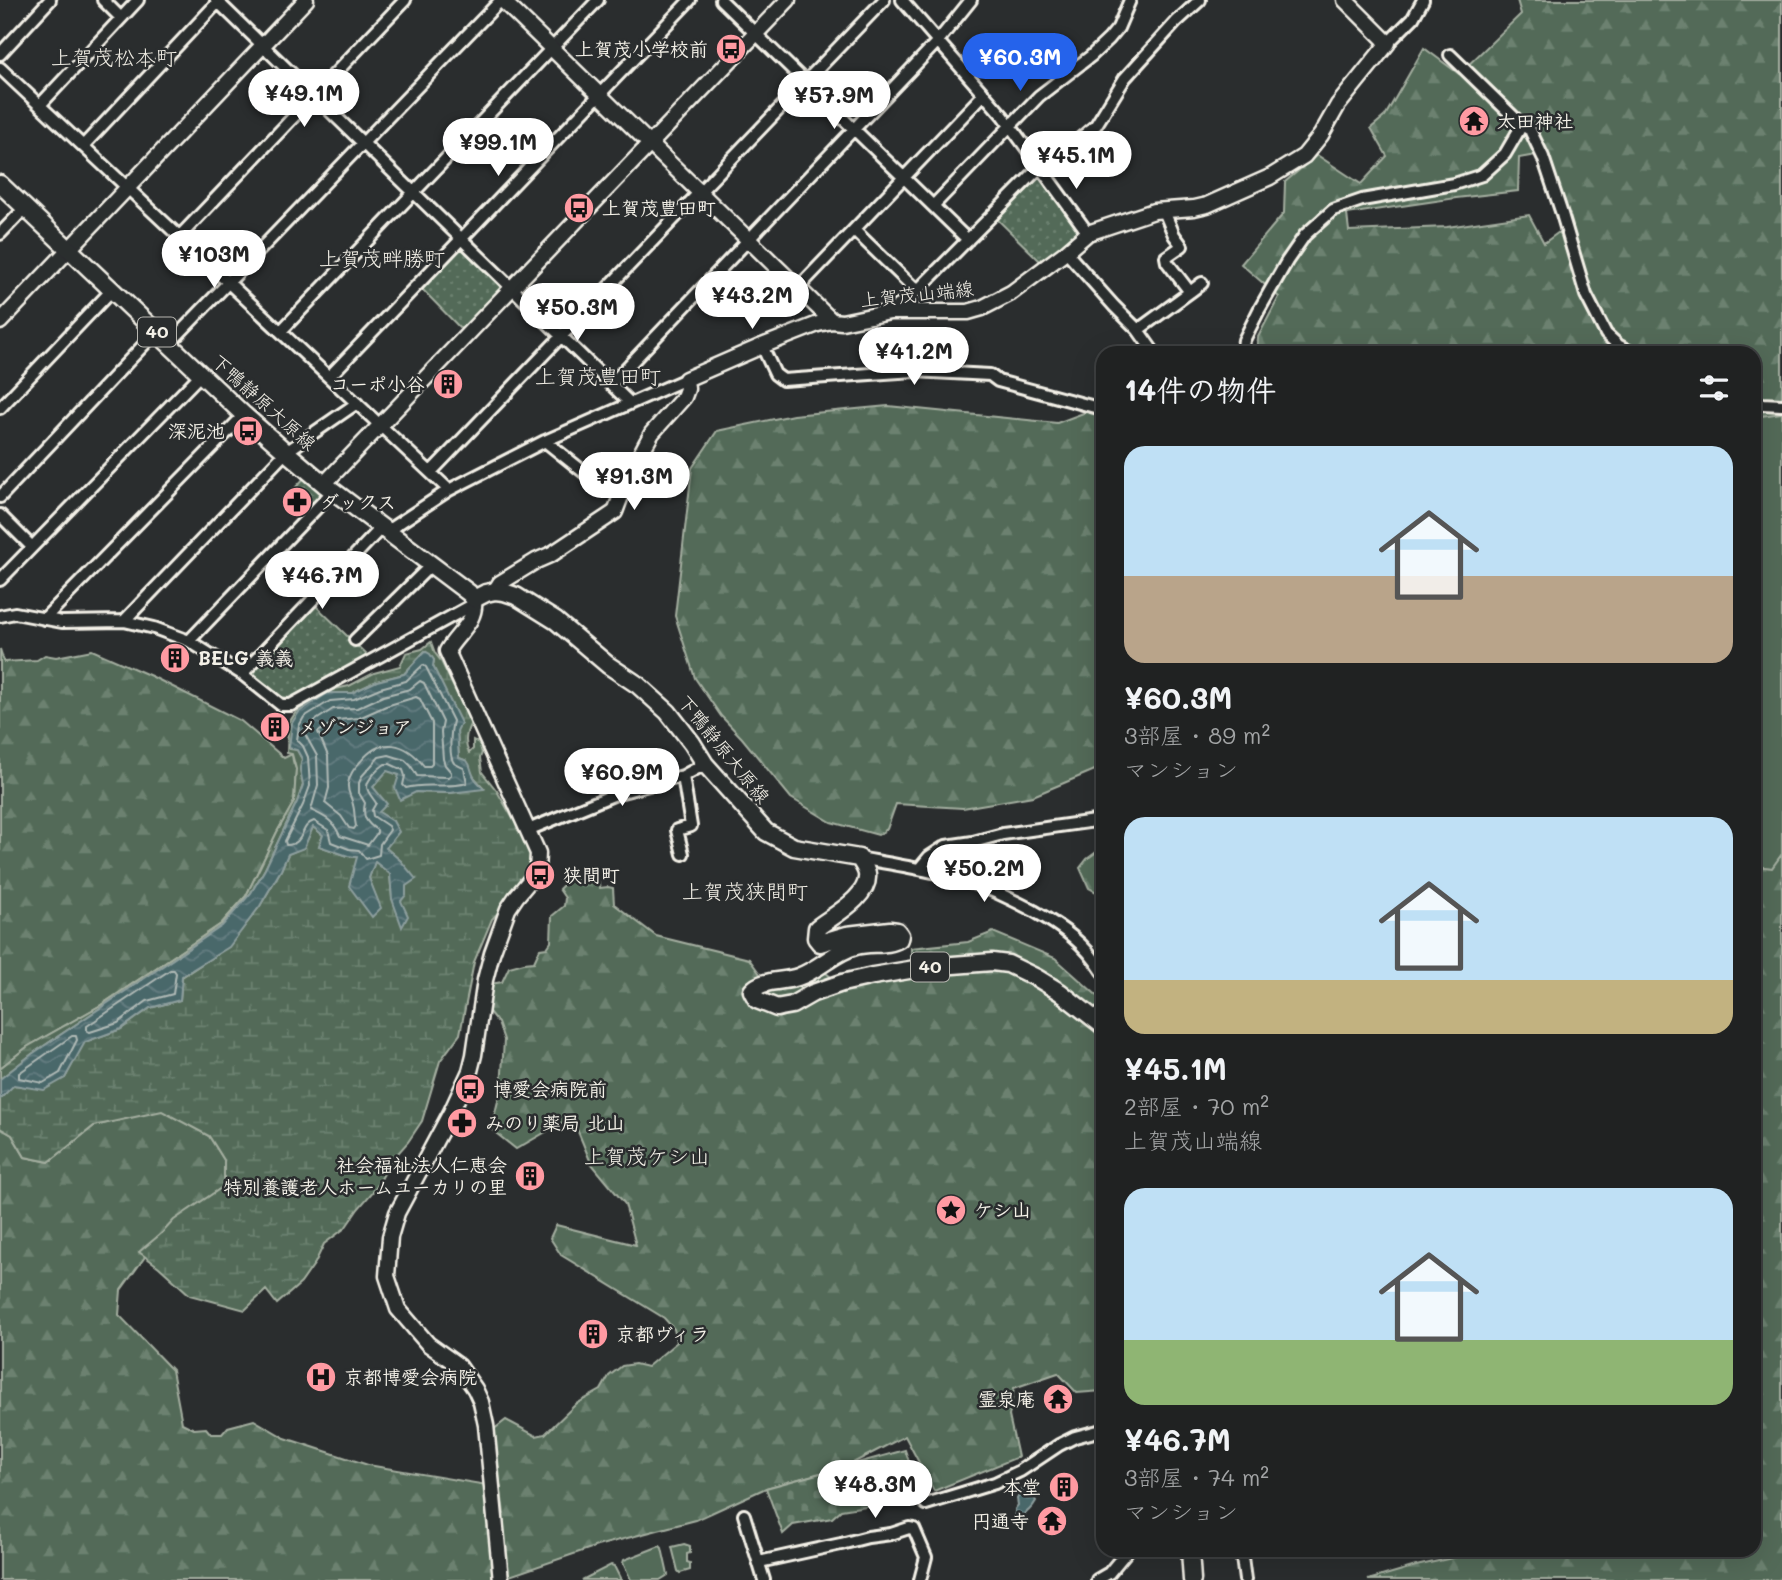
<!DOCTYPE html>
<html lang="ja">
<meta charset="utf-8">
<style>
body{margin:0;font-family:Mali,"Klee One",sans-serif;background:#282a2a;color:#f1f3f6;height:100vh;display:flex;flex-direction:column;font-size:26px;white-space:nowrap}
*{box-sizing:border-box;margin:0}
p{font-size:23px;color:#a2a4a5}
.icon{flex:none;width:38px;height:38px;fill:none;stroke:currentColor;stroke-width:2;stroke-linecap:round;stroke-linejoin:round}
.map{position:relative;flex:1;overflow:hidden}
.sheet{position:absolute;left:1096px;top:346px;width:665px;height:1211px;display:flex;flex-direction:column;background:#202222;border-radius:21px;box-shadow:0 7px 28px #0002,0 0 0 2px #3d3f40}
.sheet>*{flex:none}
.price{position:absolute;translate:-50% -60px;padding:0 16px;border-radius:24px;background:#fff;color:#222;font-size:23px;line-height:46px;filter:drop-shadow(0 2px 4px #0008)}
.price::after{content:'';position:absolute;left:50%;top:42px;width:21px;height:16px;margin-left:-10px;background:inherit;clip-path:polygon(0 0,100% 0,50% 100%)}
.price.active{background:#2563eb;color:#fff}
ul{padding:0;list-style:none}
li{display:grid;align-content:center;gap:14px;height:371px;padding:0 28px}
li span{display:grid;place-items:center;height:217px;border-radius:21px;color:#555}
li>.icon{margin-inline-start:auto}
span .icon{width:126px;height:126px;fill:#fffc;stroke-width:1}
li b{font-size:30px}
h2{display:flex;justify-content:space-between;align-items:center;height:84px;padding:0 28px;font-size:30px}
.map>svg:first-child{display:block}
.green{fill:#536b58;stroke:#a4aea0;stroke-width:2}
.forest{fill:url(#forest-firs);stroke:#a4aea0;stroke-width:2;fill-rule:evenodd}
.wetland{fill:url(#wetland-marsh);stroke:#a4aea0;stroke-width:2}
.cemetery{fill:url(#cemetery-stones);stroke:#a4aea0;stroke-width:2}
.park{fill:url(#park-dots);stroke:#a4aea0;stroke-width:2}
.water{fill:url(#water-waves);stroke:#8d9e9d;stroke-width:2}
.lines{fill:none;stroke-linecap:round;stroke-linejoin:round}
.shore{stroke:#b0bab6;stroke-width:2}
.street-casing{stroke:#f4f1e8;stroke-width:16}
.secondary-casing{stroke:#f4f1e8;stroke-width:19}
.primary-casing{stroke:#f4f1e8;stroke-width:21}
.street{stroke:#2a2d2e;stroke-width:10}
.secondary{stroke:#2a2d2e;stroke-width:14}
.primary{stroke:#2a2d2e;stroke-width:16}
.labels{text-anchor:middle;stroke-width:5;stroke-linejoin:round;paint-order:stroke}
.shield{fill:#2a2d2e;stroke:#b7b6b0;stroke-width:2}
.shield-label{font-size:18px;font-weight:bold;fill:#f4f1e8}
.poi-label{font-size:19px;font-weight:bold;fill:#f4f1e8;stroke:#2a2d2e;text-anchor:start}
.street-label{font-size:19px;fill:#f4f1e8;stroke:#2a2d2e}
.neighbourhood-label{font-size:21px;fill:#f4f1e8;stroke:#2a2d2e}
</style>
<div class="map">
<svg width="1782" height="1580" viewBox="0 0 1782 1580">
<defs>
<pattern id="forest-firs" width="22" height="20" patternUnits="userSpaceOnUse" patternTransform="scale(1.75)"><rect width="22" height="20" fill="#536b58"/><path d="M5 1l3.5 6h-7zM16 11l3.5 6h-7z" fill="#6c8170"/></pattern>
<pattern id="wetland-marsh" width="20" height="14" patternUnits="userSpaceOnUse" patternTransform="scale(1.75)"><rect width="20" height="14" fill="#536b58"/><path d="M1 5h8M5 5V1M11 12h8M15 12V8" fill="none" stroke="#6c8170"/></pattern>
<pattern id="cemetery-stones" width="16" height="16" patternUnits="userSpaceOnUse" patternTransform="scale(1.75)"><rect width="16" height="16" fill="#536b58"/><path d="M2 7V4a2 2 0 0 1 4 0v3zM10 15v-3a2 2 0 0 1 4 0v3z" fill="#6c8170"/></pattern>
<pattern id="park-dots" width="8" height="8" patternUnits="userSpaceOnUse" patternTransform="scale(1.75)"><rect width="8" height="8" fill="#536b58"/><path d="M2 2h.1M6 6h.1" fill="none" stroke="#6c8170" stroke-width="1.8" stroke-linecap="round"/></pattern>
<pattern id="water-waves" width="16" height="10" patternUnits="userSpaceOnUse" patternTransform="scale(1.75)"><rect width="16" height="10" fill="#49676b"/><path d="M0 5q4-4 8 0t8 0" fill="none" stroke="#647d80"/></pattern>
</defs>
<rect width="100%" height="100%" fill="#2a2d2e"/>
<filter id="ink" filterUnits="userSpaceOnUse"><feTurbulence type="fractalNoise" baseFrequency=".0143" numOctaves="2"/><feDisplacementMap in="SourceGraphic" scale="14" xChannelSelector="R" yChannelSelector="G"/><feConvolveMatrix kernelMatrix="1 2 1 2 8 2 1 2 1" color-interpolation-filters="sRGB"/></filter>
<g filter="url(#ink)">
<!-- green -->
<path class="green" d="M1782,395V854L1772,868L1754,866V401Z
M684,1544L690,1546V1553L687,1554V1562L690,1563V1570L680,1573L678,1571L672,1547Z
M660,1546L662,1548L668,1575L660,1580H631L623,1563L624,1560Z
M611,1565L614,1566L621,1580H582Z"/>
<!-- forest -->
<path class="forest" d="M1517,0H1782V413L1754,417V354L1257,353L1258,337L1279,297L1241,264L1284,213L1285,182L1317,155L1361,184L1387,156L1371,128L1385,116L1424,48L1459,74L1521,14ZM1547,153L1565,213L1559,232L1544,243L1529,215L1447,227L1349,231L1347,214L1456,198L1518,191L1519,158Z
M888,406L1057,423L1102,406V767L1033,796L963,808L896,804L887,829L878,835L831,822L791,798L742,738L721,716L695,678L675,616L692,468L717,431L793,415Z
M0,649L4,662L37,660L45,655L56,657L92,650L151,676L241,721L284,758L292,754L293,761L296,769L294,802L277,832L246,896L221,924L101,1005L27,1047L0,1068Z
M1102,848V895L1089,888L1080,868L1087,859Z
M1782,854V1580H1368L1416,1566L1461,1556L1472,1551L1754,1550V866L1772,868Z
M585,873L589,876H595L598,880L600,888L608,887L613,888L614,904L656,936L749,959L763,978L826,973L846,989L911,976V948L968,942L993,932L1055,958L1102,1000V1391L1077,1393L1058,1373L1014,1388L1009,1416L1018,1457L934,1491L905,1436L847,1466L766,1488L696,1520L597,1546L498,1580H0V1128L12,1135L25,1157L49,1162L94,1126L162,1110L209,1136L224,1160V1186L174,1221L163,1232L121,1290L119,1315L172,1370L182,1423L194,1429L206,1428L211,1434H222L228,1427L254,1420L285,1438L368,1465L487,1485L490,1521L504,1514L493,1430L506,1420L536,1436L545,1434L576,1404L601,1390L609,1376L622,1366L635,1364L647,1367L677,1342L674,1329L664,1318L561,1255L550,1238L556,1225L636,1245L625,1204L591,1163L572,1117L516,1149L491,1129L501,1089L504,1040L498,1023L485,1007L490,984L502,982L509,967L524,963L534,962L540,949L547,948L551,942L552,916L564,906L565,898L559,889C565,882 576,875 585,873Z"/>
<!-- wetland -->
<path class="wetland" d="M431,642L435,653L441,661L471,723C466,732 464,743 469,753L473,749V740L479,743L482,753L480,758L482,772L497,791L532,852L533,863L527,876L507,903L492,919L474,962L460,1034L440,1061L422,1121L408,1142L391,1161L376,1188L358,1209L345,1228L324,1244L315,1263L301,1283L277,1304L266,1290L245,1310L190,1295L159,1267L139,1252L163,1232L174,1220L224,1186V1160L209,1136L162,1111L94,1126L49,1162L25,1157L12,1135L0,1128V1099L13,1085L30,1087L65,1078L84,1042L121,1029L150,1008L180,1000L182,977L229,946L260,906L281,870L288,854L304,847L313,827L323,835L319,846L348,856L358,857L380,908L369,878L375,861L390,874L392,899L401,901V861L386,848L393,821L378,812L373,787L387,770L399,775L416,792L450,793L484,788L473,776L467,761L459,758L457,731L433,666L434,660L425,651L404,674L377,681L352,693H328L316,702L290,749L297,750L302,759L300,769L303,785L297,802L265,869L251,893L222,926L32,1054L0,1079V1068L27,1047L101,1005L221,924L246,896L277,832L294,802L296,769L292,754L287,753L288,724L296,712L326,691L349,686L374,673L400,666L406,653L422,649Z"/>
<!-- cemetery -->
<path class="cemetery" d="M905,1450L917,1486L908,1504L885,1503L841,1510L832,1518L793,1525L783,1534L766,1488Z"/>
<!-- park -->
<path class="park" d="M1041,177L1083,235L1044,265L995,217L1034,178Z
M461,246L505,289L464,332L421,288Z
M305,477L322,490L323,497L315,505L296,487Z
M315,605L369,657L290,698L281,697L251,676L252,669Z"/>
<!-- water -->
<path class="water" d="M425,651L430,654L434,660L433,666L461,723L457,731L459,758C472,762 468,763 473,775C475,780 481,785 484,789L450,793L416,792L400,800L395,788L399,775L387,771L373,787L387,804L379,812L393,821L399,832L386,848L401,861L416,879L406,886V895L401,901L408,916L402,927L392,899L390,874L375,862L369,878L381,908L372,917L349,886L357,857L348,856L319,846L323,835L313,827L304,848L288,854L281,870L260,906L229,947L182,976L180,1000L150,1008L121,1029L85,1042L65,1078L44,1090L14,1085L0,1099V1079L32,1054L222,926L251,893L265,869L297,802L303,785L300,769L302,759L297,750L289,748L292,723L299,712L328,693H352L377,681L404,674Z
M1023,1488L1033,1496L1036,1501C1032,1509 1024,1515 1017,1520L1015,1518V1509L1018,1505L1017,1499Z"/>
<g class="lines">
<!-- shore -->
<path class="shore" d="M423,665L426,667L453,721C451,729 448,756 454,763C455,764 463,768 464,768L467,783C447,789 425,782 406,788L403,785L405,776L403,770L390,764H385C379,768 367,779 367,787C367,792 373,798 376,803L372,810L373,816L388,826L390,830L380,844L379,855L366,859L359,850L349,849L331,842L328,830L314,821C298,826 307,844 286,845L285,841L303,805L310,786L308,757L303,746L297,740L299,726L304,717L330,701L354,699L380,688L406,681Z
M420,681L424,683L443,722L441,732L443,759L445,765L451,772V775L448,777L417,776L411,766L405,760L389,755L379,757L362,776L359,783V793L365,803C362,816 366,823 377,830V833L368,845L340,836C332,819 326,818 311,810L318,785L317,756L306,736L307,729L310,724L333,709L357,708L383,696L410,689Z
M416,697L420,699L432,723V764L430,766H424C406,742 381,736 361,761C355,768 349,774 348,784C347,793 352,797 353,805C355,811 354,818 356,826L354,829L349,828L341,816L325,803L329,788L328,756L318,732L337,720L359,718L386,706Z
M170,970H174L176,973L173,994L147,1001L118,1023L90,1032L87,1031V1026Z
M72,1036H76L77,1040L60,1073L43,1083L19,1078V1073Z"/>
<!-- street casing -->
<g class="street-casing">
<path id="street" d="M103,0L121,18
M216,0L630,403
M721,0L968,240
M902,0L1003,116L1088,233
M1388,43L1413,18L1423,0
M0,54L50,0
M1450,55L1522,125L1530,130L1543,157L1562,214L1586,295L1606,334L1618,345L1634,354
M0,68L449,490
M40,105L138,0
M83,146L220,0
M933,206L1039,96L1091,56L1109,39L1118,28L1130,0
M854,230L917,291
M0,234L25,208
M180,236L405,0
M1066,252L1114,306L1138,330L1155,354
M798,288L983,95
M1190,292L1202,283
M890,312L917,291L1039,168L1077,141L1096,125L1125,78L1176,22L1200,0
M1138,330L1190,292L1167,262L1166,257L1182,246L1174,235L1164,211
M281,331L598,0
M169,344L501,0
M762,346L775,374L783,380L914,371L990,375L998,381L1102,409
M1242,354L1244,340L1259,310L1287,261L1305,235L1333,210L1362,200L1454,184L1482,175L1505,154L1522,125
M329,377L690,0
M611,384L938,41L971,0
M1754,401L1762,404L1782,405
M0,408L112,290
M545,441L585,473
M431,472L884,0
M0,497L156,332
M0,515L32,547
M387,531L449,490L545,441L686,379
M0,580L201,374
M0,616L15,613L62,622L124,621L154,628L189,641L242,674L281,705H291L474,604
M44,619L244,415
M124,621L286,452L357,403
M355,640L431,565
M189,641L333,491
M242,674L381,528
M528,830L618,793L683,776L705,764
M683,854L677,830L691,826L683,776
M859,858C898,865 938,871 975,884C996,891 1015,901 1034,911C1062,927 1085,943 1102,971
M919,869L929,857L946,846L973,842L1003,834L1102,820
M926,1504L995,1483L1020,1471L1059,1445L1075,1437L1102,1430
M744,1515L764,1580
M1241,1550L1245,1580
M759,1562L841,1544L868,1537L891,1534L909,1528L914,1529L926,1557L920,1580
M1097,1580L1109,1573L1128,1550"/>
</g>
<!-- secondary casing -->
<g class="secondary-casing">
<path id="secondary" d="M502,0L832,321
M0,322L306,0
M324,484L788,0
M495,591L500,583L536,561L552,554L615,512L627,480L647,442L652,433L684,397L687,389L686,379L762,346L818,324L832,321L842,322L890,312H968L982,308L1011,293L1066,252L1088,233L1154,211L1194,208L1207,205L1270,177L1304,156L1321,135L1338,105L1388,43L1345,0
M474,599C477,622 457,633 447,651L538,853L537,872L516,897L508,909L492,953L485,980L474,1055L470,1071L451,1112L397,1213L390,1237L387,1276L398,1309L428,1344L459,1366L475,1389L481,1402L486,1425L501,1580"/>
</g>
<!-- primary casing -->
<g class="primary-casing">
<path id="primary" d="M0,184L244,415L286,452L324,484L469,593L474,599L486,593L495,591L504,592L516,596L556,621L608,665L638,685L668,712L692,743L705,764L766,832L794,847L859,858C862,863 866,868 867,874C870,897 832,916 817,928L816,938L820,943L847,935L890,930L897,931L900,935L899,939C888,946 870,942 856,946C835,951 819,970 798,977C784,982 762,979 752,991L757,1000L777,1008L781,1007L792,1005L813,993L842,983L873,976L927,967L992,962L1008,964L1037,978L1060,992L1102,1025
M1190,1550L1192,1580"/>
</g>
<!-- street -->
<use href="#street" class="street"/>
<!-- secondary -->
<use href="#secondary" class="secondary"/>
<!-- primary -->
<use href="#primary" class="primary"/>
</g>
</g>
<!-- icons -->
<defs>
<g id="bus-disc" transform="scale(1.575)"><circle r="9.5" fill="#ff9aa2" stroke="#2a2d2e"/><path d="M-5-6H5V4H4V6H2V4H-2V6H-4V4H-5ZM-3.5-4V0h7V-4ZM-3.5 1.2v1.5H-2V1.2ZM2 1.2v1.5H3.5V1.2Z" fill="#111"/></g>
<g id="temple-disc" transform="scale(1.575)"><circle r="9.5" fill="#ff9aa2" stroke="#2a2d2e"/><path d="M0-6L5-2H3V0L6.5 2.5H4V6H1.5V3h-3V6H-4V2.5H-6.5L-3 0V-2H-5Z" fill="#111"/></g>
<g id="building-disc" transform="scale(1.575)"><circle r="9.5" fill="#ff9aa2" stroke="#2a2d2e"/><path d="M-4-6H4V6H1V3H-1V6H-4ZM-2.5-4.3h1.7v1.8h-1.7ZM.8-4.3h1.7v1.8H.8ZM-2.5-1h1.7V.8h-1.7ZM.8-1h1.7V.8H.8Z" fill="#111"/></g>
<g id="pharmacy-disc" transform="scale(1.575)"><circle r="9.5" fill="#ff9aa2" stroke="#2a2d2e"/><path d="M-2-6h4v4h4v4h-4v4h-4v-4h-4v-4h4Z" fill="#111"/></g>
<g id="sight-disc" transform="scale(1.575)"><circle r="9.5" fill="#ff9aa2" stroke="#2a2d2e"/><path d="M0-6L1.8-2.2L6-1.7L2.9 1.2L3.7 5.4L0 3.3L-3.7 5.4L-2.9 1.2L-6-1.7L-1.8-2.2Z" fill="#111"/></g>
<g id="hospital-disc" transform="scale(1.575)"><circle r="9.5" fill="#ff9aa2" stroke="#2a2d2e"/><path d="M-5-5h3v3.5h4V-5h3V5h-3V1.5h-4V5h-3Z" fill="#111"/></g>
</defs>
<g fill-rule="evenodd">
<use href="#bus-disc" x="731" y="49"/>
<use href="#temple-disc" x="1474" y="121"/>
<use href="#bus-disc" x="579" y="208"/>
<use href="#building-disc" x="448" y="384"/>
<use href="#bus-disc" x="248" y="431"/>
<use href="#pharmacy-disc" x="297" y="502"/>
<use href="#building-disc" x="175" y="658"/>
<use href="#building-disc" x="275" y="727"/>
<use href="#bus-disc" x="540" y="875"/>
<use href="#bus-disc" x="470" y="1089"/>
<use href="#pharmacy-disc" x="462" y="1123"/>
<use href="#building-disc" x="530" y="1176"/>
<use href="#sight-disc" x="951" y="1210"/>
<use href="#building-disc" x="593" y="1334"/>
<use href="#hospital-disc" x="321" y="1377"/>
<use href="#temple-disc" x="1058" y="1399"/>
<use href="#building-disc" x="1064" y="1487"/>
<use href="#temple-disc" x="1052" y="1521"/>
</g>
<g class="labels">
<!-- shield labels -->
<g class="shield">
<rect x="138" y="317.5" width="38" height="29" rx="5"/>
<rect x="911" y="952.5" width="38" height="29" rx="5"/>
</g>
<g class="shield-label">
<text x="157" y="338">40</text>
<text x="930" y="973">40</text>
</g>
<!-- poi labels -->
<g class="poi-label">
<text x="708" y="56" text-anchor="end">上賀茂小学校前</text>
<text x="1497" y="128">太田神社</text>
<text x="602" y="215">上賀茂豊田町</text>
<text x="425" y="391" text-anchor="end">コーポ小谷</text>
<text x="225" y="438" text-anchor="end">深泥池</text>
<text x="320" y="509">ダックス</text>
<text x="198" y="665">BELG 義義</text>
<text x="298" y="734">メゾンジョア</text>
<text x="563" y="882">狭間町</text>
<text x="493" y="1096">博愛会病院前</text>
<text x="485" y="1130">みのり薬局 北山</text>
<text x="507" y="1172" text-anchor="end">社会福祉法人仁恵会<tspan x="507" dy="22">特別養護老人ホームユーカリの里</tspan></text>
<text x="974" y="1217">ケシ山</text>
<text x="616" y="1341">京都ヴィラ</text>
<text x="344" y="1384">京都博愛会病院</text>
<text x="1035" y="1406" text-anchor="end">霊泉庵</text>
<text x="1041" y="1494" text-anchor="end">本堂</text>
<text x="1029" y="1528" text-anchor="end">円通寺</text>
</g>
<!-- street labels -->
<g class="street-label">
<text transform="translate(917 294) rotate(-6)" y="7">上賀茂山端線</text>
<text transform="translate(264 402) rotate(42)" y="7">下鴨静原大原線</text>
<text transform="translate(724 749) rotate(51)" y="7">下鴨静原大原線</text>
</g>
<!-- neighbourhood labels -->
<g class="neighbourhood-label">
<text x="114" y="65">上賀茂松本町</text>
<text x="382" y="266">上賀茂畔勝町</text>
<text x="598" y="384">上賀茂豊田町</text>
<text x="745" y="899">上賀茂狭間町</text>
<text x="647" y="1164">上賀茂ケシ山</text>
</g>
</g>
</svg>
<b class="price active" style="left:1020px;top:93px">¥60.3M</b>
<b class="price" style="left:304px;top:129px">¥49.1M</b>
<b class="price" style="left:834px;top:131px">¥57.9M</b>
<b class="price" style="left:498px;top:178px">¥99.1M</b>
<b class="price" style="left:1076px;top:191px">¥45.1M</b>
<b class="price" style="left:214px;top:290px">¥103M</b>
<b class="price" style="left:752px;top:331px">¥43.2M</b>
<b class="price" style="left:577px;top:343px">¥50.3M</b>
<b class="price" style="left:914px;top:387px">¥41.2M</b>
<b class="price" style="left:634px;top:512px">¥91.3M</b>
<b class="price" style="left:322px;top:611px">¥46.7M</b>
<b class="price" style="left:622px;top:808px">¥60.9M</b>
<b class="price" style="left:984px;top:904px">¥50.2M</b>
<b class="price" style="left:875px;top:1520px">¥48.3M</b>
<section class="sheet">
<h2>14件の物件<svg class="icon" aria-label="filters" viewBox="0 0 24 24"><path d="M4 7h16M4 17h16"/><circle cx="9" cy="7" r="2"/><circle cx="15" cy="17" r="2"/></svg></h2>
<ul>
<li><span style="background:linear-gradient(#bfe0f5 60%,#b9a48a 0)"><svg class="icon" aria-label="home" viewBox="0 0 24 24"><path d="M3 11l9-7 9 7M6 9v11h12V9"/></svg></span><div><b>¥60.3M</b><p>3部屋 · 89 m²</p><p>マンション</p></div></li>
<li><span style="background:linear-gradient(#bfe0f5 75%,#c2b280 0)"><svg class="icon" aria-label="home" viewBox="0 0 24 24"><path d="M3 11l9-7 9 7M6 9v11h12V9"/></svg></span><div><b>¥45.1M</b><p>2部屋 · 70 m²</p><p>上賀茂山端線</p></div></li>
<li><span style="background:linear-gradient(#bfe0f5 70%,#8fb573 0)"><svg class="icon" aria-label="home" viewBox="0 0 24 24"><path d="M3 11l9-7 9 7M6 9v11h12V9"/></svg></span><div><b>¥46.7M</b><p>3部屋 · 74 m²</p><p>マンション</p></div></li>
</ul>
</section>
</div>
